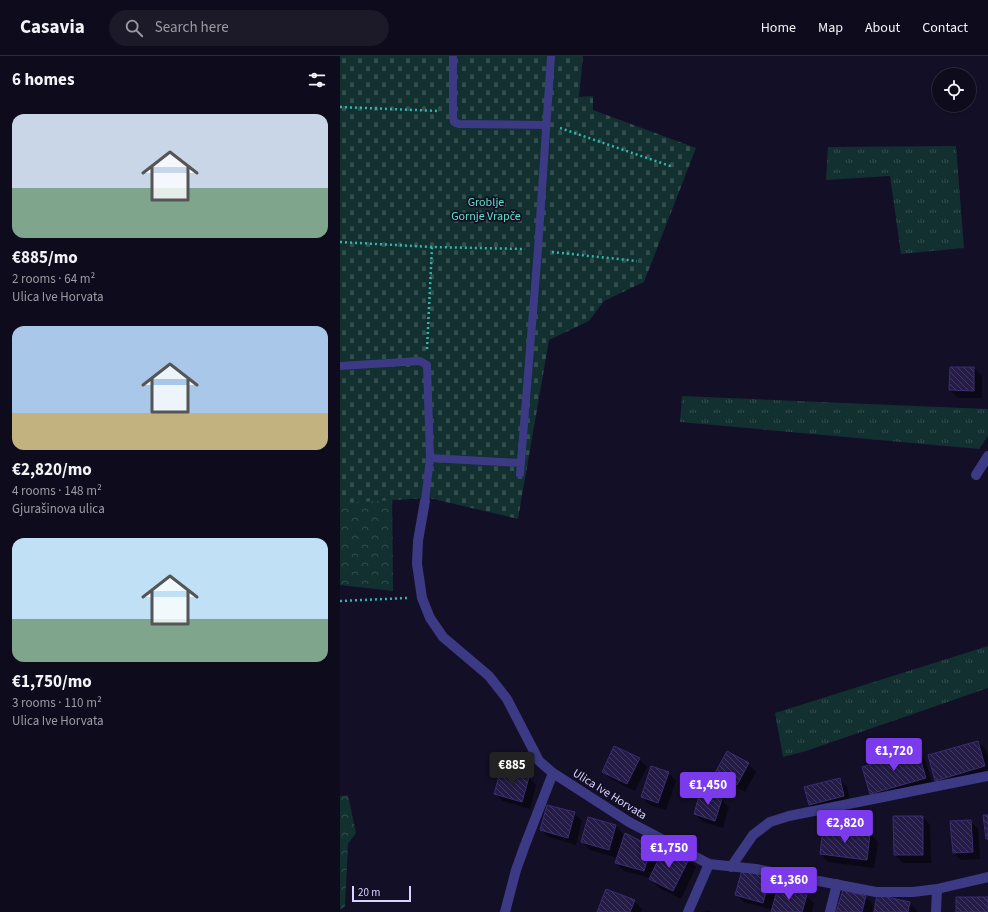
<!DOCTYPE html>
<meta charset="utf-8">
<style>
body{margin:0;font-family:"Source Sans 3",sans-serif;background:#1c1929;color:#f1f3f6;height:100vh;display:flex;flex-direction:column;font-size:15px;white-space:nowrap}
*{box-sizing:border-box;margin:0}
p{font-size:13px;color:#9b9ba3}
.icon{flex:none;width:22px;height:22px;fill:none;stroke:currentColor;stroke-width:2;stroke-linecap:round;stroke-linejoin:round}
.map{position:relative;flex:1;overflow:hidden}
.side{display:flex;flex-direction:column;background:#0e0b1c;width:340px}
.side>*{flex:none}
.fabs{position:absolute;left:592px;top:12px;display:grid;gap:8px}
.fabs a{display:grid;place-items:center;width:44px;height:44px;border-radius:50%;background:#0e0b1c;box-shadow:0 1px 3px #0004,0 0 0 1px #2e2b3b;font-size:20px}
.scale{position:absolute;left:12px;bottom:10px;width:59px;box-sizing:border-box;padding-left:4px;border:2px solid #d9d4ff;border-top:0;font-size:11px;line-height:14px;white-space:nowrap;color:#d9d4ff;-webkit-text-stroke:3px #130f26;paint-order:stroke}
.price{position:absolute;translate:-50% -34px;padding:0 9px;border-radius:4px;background:#7c3aed;color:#fff;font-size:13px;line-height:26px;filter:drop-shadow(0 1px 2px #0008)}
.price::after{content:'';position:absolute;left:50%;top:24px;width:12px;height:9px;margin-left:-6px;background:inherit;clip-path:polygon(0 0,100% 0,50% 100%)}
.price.current{background:#222;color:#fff}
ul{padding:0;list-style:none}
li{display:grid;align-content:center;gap:8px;height:212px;padding:0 12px}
li span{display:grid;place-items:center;height:124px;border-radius:12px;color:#555}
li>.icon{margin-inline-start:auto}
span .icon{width:72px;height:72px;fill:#fffc;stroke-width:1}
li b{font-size:17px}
h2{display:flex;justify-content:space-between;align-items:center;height:48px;padding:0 12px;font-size:17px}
header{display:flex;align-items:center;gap:24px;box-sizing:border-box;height:56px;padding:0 20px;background:#0e0b1c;border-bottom:1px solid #2e2b3b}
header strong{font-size:19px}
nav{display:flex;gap:22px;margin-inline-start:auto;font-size:14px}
.search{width:280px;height:36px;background:#1c1929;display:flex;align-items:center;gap:10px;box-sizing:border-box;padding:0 14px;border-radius:22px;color:#9b9ba3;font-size:15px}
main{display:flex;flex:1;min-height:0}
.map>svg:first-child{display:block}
.grass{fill:url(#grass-tufts)}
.forest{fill:url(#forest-crowns)}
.cemetery{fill:url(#cemetery-stones)}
.shadow{fill:#0007}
.building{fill:url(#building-back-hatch);stroke:#3b2d73}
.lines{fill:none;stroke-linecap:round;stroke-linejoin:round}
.path{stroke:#2fb8b0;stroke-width:2.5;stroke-dasharray:2 3;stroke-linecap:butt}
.lane{stroke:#3d3a85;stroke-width:8}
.street{stroke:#3d3a85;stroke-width:10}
.labels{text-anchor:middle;stroke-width:3.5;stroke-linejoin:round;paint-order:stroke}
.park-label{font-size:12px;fill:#5fe0c0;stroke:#130f26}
.street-label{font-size:12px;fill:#d9d4ff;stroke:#130f26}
</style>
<header>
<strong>Casavia</strong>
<div class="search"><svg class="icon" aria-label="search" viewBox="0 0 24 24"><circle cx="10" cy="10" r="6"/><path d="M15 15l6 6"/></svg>Search here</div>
<nav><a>Home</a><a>Map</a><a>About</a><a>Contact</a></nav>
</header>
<main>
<section class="side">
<h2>6 homes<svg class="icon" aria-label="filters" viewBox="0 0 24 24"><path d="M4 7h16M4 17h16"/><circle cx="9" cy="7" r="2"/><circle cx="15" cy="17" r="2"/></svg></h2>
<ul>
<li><span style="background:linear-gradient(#c9d6e8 60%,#7fa58c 0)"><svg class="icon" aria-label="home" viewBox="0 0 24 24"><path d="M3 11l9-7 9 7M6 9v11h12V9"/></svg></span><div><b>€885/mo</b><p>2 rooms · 64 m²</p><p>Ulica Ive Horvata</p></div></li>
<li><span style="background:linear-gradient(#a9c7e8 70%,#c2b280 0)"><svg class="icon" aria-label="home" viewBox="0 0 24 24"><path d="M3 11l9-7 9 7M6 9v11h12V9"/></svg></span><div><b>€2,820/mo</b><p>4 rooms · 148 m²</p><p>Gjurašinova ulica</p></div></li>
<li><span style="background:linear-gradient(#bfe0f5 65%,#7fa58c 0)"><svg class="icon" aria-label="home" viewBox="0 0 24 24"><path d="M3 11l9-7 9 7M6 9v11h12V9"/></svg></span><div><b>€1,750/mo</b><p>3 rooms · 110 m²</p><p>Ulica Ive Horvata</p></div></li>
</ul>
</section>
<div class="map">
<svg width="648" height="856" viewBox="0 0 648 856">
<defs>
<pattern id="grass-tufts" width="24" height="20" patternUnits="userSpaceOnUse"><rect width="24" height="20" fill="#12302f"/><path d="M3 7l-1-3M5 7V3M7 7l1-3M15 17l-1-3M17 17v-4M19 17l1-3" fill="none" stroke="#344d4e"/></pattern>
<pattern id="forest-crowns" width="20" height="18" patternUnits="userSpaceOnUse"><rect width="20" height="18" fill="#12302f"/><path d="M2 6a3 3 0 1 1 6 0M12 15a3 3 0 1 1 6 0" fill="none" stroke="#344d4e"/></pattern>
<pattern id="cemetery-stones" width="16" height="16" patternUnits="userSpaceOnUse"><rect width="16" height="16" fill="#12302f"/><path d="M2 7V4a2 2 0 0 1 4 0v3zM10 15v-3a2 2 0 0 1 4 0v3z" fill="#344d4e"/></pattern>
<pattern id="building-back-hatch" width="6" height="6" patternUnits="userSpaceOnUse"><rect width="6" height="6" fill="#241b47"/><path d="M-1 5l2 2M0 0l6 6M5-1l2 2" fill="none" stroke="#433b63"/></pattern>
</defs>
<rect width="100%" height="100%" fill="#130f26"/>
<!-- grass -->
<path class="grass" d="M616,90L624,192L561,198L550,120L486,124L488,91Z
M342,340L648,353V380L639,393L340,366Z
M648,590V632L466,695L443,701L435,657Z"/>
<!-- forest -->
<path class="forest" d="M0,420L52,423L53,535L0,529Z
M8,739L16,777L8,788L5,851L0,854V740Z"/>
<!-- cemetery -->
<path class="cemetery" d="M0,0H243L239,41L253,40V54L356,92L304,226L264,245L249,265L209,284L178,463L89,442L0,447Z"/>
<!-- shadow -->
<path class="shadow" d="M634,312L642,320V342H618L610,334Z
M638,686L646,694L648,702V719L604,732L596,724Z
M577,696L585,704L593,730L538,745L530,738Z
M299,703L307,711L295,735L271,723L263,715Z
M408,708L416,716L405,736L384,725L376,717Z
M312,712L329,717L336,725L326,754L310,749L302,741Z
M189,721L196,729L190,753L163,745L155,738Z
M499,723L507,731L511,748L477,756L469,748Z
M381,744L389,751L383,772L363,766L355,758Z
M234,757L242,765L236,789L209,781L201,774Z
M583,761L590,769L591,807H563L555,799Z
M630,765L638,773L640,803L621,804L614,797Z
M276,770L283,778L279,794L310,791L318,799L315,811L348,803L356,811L341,843L318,831L310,822L284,815L276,807L278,802L250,794L242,786Z
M530,778L538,786L534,812L488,806L481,798Z
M403,815L430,822L437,831L466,839L474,847L472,856H433V854L404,846L396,838Z
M503,835L526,841L534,849L532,856H497Z
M294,845L302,853L301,856H258Z
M569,847L577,854V856H535Z
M365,854L373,856H365Z"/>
<!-- building -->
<path class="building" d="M610,311H634V335L609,334Z
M638,685L645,710L595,725L588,699Z
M274,690L300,702L287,728L262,716Z
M387,695L409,707L397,729L375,717Z
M578,695L586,722L530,738L522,711Z
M311,710L329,716L318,747L301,741Z
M161,713L189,721L182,746L154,738Z
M500,722L504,740L469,749L464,731Z
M360,736L382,743L375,765L354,758Z
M207,749L235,756L228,782L200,774Z
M643,759H648V783H646Z
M553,760H583V799H554Z
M248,761L276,769L269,794L241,786Z
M631,764L633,796L613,797L610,765Z
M483,772L530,777L527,804L480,798Z
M285,777L311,790L304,815L275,807Z
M325,790L349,803L333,835L309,823Z
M402,814L430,821L423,847L395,839Z
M438,831L467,839L462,856H431Z
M266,833L295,844L290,856H257Z
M503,834L526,840L522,856H496Z
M537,839L570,846L568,856H534Z
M616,841H648V856H616Z"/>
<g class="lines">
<!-- path -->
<path class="path" d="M0,51L100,55
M220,72L333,111
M0,186L92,191L185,193
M212,196L297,205
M87,293L92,191
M0,545L67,542"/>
<!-- lane -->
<path class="lane" d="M113,0V61L114,66L119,68L206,69
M0,310L80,305L87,309L90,402
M180,418L198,193L211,0
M85,445L90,402L181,407"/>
<!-- street -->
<path class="street" d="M636,419L648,400
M85,445L78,485L77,508L82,542L90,562L103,581L149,620L167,643L199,705L213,717L289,766L369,808L416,813L536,836H573L597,833L648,821
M391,811L413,779L430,766L449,760L648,720
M165,856L176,814L185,789L213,717
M348,856L369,808
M490,856L497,828
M596,856L597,833"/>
</g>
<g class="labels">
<!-- park labels -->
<g class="park-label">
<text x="146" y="150">Groblje<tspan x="146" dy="14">Gornje Vrapče</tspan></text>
</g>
<!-- street labels -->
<g class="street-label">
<text transform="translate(270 738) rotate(32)" y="4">Ulica Ive Horvata</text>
</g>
</g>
</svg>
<div class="fabs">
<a><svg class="icon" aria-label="locate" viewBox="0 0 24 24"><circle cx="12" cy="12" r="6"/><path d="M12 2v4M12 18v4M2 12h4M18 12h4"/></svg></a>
</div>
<div class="scale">20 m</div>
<b class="price" style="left:554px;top:716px">€1,720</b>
<b class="price current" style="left:172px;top:730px">€885</b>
<b class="price" style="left:368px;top:750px">€1,450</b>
<b class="price" style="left:505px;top:788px">€2,820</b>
<b class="price" style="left:329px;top:813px">€1,750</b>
<b class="price" style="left:449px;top:845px">€1,360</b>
</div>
</main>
